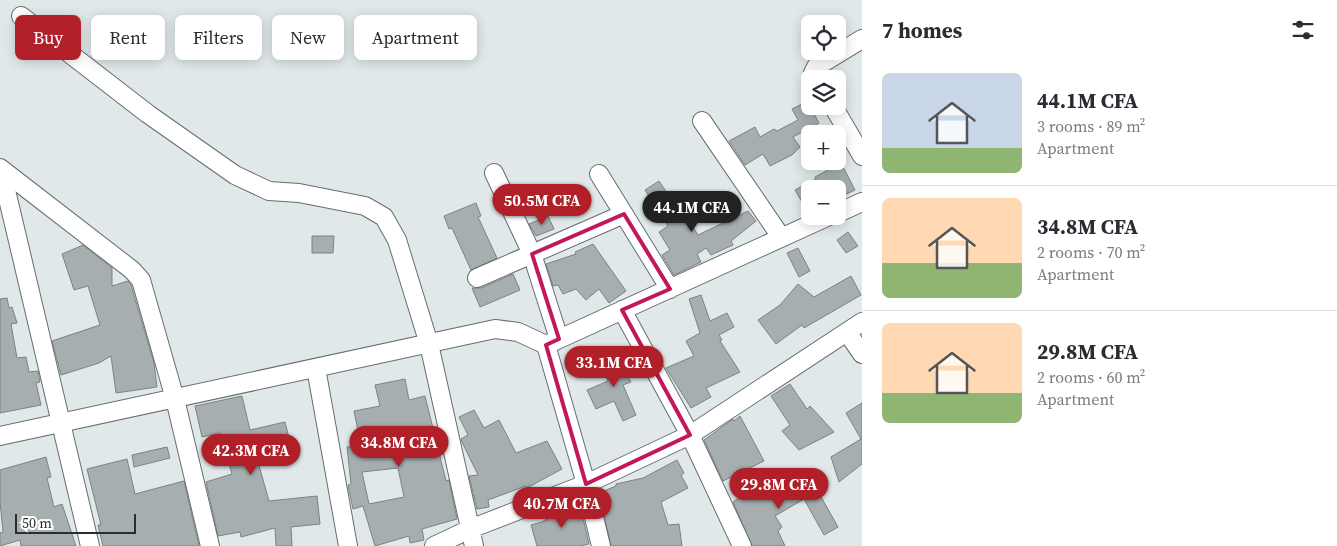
<!DOCTYPE html>
<meta charset="utf-8">
<style>
body{margin:0;font-family:"Source Serif 4",serif;background:#f7f7f7;color:#2b2b33;height:100vh;display:flex;flex-direction:column;font-size:19px;white-space:nowrap}
*{box-sizing:border-box;margin:0}
p{font-size:16px;color:#7c7c81}
.icon{flex:none;width:28px;height:28px;fill:none;stroke:currentColor;stroke-width:2;stroke-linecap:round;stroke-linejoin:round}
.map{position:relative;flex:1;overflow:hidden}
.panel{display:flex;flex-direction:column;background:#fff;width:475px}
.panel>*{flex:none}
.banner{position:absolute;left:15px;top:15px;width:475px;height:45px;display:flex;gap:10px}
.buttons{position:absolute;left:801px;top:15px;display:grid;gap:10px}
.buttons a{display:grid;place-items:center;width:45px;height:45px;border-radius:8px;background:#fff;box-shadow:0 2px 12px #0003;font-size:25px}
.scale{position:absolute;left:15px;bottom:12px;width:121px;box-sizing:border-box;padding-left:5px;border:2px solid #2b2e2e;border-top:0;font-size:14px;line-height:18px;white-space:nowrap;color:#2b2e2e;-webkit-text-stroke:4px #fff;paint-order:stroke}
.price{position:absolute;translate:-50% -42px;padding:0 11px;border-radius:18px;background:#b12029;color:#fff;font-size:16px;line-height:32px;filter:drop-shadow(0 1px 2px #0008)}
.price::after{content:'';position:absolute;left:50%;top:30px;width:15px;height:11px;margin-left:-8px;background:inherit;clip-path:polygon(0 0,100% 0,50% 100%)}
.price.on{background:#222;color:#fff}
ul{padding:0;list-style:none}
li{display:flex;align-items:center;gap:15px;height:125px;padding:0 20px}
li+li{border-top:1px solid #e1e1e2}
li span{display:grid;place-items:center;flex:none;width:140px;height:100px;border-radius:8px;color:#555}
li>.icon{margin-inline-start:auto}
span .icon{width:60px;height:60px;fill:#fffc;stroke-width:1}
li b{font-size:21px}
h2{display:flex;justify-content:space-between;align-items:center;height:60px;padding:0 20px;font-size:21px}
.tag{padding:0 18px;border-radius:8px;background:#fff;box-shadow:0 2px 12px #0003;font-size:18px;line-height:45px}
.tag.on{background:#b12029;color:#fff}
main{display:flex;flex:1;min-height:0}
.map>svg:first-child{display:block}
.building{fill:#a6aeaf;stroke:#7b8383;fill-rule:evenodd}
.lines{fill:none;stroke-linecap:round;stroke-linejoin:round}
.minor-casing{stroke:#666d6e;stroke-width:20}
.minor{stroke:#fff;stroke-width:18}
.marked{fill:none;stroke:#c2185b;stroke-width:4;stroke-linejoin:round}
</style>
<main>
<div class="map">
<svg width="862" height="546" viewBox="0 0 862 546">
<rect width="100%" height="100%" fill="#e0e8e9"/>
<!-- building -->
<path class="building" d="M804,103L810,114L813,112L819,123L793,137L800,147L792,155L770,166L763,154L745,165L729,141L755,127L760,137L774,129L777,131L798,120L792,109Z
M841,163L855,190L838,198V189H810V213L809,214L795,190L816,179L815,177Z
M659,181L683,217L685,215L698,235L748,211L756,221L731,241L733,245L711,255L706,248L697,254L701,262L674,275L662,255L670,250L659,232L668,226L645,190Z
M476,203L481,216L478,217L497,258L471,270L452,228L449,229L444,216Z
M548,216L554,229L536,236L529,224Z
M848,232L858,246L846,253L837,240Z
M312,236H334L333,253H312Z
M593,244L626,291L609,303L599,289L586,300L576,289L563,294L558,285L553,286L546,264L576,254L575,252Z
M83,245L112,268V286L128,281L131,285L154,363L157,387L116,393L111,356L99,363L61,375L52,341L100,325L88,286L74,290L62,254Z
M798,248L810,271L799,277L787,253Z
M513,274L520,290L480,307L472,288H481Z
M851,276L861,295L804,328L802,325L776,344L758,320L780,305L798,284L814,297Z
M701,295L710,321L727,313L734,327L719,335L722,340L720,341L740,372L706,388L711,397L691,408L666,368L694,356L686,341L700,333L689,299Z
M7,298L9,308L12,307L17,323L11,324L17,358L26,357L29,372L38,371L40,382L36,383L41,405L0,413V299Z
M626,354L632,367L625,371L631,382L623,385L636,415L623,421L614,401L596,409L587,390L608,381L600,366Z
M405,379L409,400L425,396L446,481L449,480L457,519L422,529L424,540L410,543L409,536L375,546L363,506L353,509L348,485L351,484L347,447L361,446L354,411L380,406L375,385ZM398,468L404,497L369,504L362,472Z
M790,384L807,409L810,406L834,432L799,450L782,431L790,425L771,396Z
M242,396L250,430L285,422L293,454L258,462L269,501L317,496L320,524L291,527L292,546H276L275,528L241,537L240,532L218,536L206,482L232,474L220,433L202,437L195,406Z
M862,403V464L839,482L831,457L861,439L846,413Z
M474,410L484,428L499,420L516,453L547,441L562,469L527,488L526,486L488,500L489,507L477,509L469,476L478,475L462,442L461,439L468,435L459,417Z
M740,416L764,461L723,481L704,440L733,419L734,421Z
M167,447L170,458L134,467L132,455Z
M46,457L51,477L47,478L54,507L62,504L76,546H21L20,540L0,546V533L3,532L0,502V470Z
M127,459L135,494L184,481L199,546H103L98,525H101L87,469Z
M677,460L684,473L681,475L688,488L661,502L668,525L679,524L682,546H611L599,493L616,486V484L643,478Z
M807,472L838,527L824,535L804,499L775,516L782,527L778,531L785,546H752L733,502L761,481L771,494Z
M579,501L589,544L580,546H537L531,525L542,522L567,506Z"/>
<g class="lines">
<!-- minor casing -->
<g class="minor-casing">
<path id="minor" d="M21,16L148,114L235,175L269,191L299,193L365,206L384,217L397,240L429,344L474,546
M817,79L813,73L816,67L862,39
M833,106L862,156
M702,121L781,237
M0,168L132,270L141,280L175,399L210,546
M1,169L90,546
M494,173L532,254L559,339
M599,174L670,289
M838,213L862,202
M477,278L624,214
M622,310L690,435L742,546
M847,332L862,354
M546,345L829,216
M316,368L348,546
M0,436L495,329L518,332L546,345L586,484L601,546
M434,546L470,529L586,484L690,435L862,322"/>
</g>
<!-- minor -->
<use href="#minor" class="minor"/>
</g>
<!-- marked area -->
<path class="marked" d="M624,214L670,289L622,310L690,435L586,484L546,345L559,339L532,254Z"/>
</svg>
<div class="buttons">
<a><svg class="icon" aria-label="locate" viewBox="0 0 24 24"><circle cx="12" cy="12" r="6"/><path d="M12 2v4M12 18v4M2 12h4M18 12h4"/></svg></a>
<a><svg class="icon" aria-label="layers" viewBox="0 0 24 24"><path d="M12 4l9 5-9 5-9-5zM3 14l9 5 9-5"/></svg></a>
<a>+</a>
<a>−</a>
</div>
<div class="scale">50 m</div>
<b class="price" style="left:542px;top:226px">50.5M CFA</b>
<b class="price on" style="left:692px;top:233px">44.1M CFA</b>
<b class="price" style="left:614px;top:388px">33.1M CFA</b>
<b class="price" style="left:399px;top:468px">34.8M CFA</b>
<b class="price" style="left:251px;top:476px">42.3M CFA</b>
<b class="price" style="left:779px;top:510px">29.8M CFA</b>
<b class="price" style="left:562px;top:529px">40.7M CFA</b>
<div class="banner">
<a class="tag on">Buy</a>
<a class="tag">Rent</a>
<a class="tag">Filters</a>
<a class="tag">New</a>
<a class="tag">Apartment</a>
</div>
</div>
<section class="panel">
<h2>7 homes<svg class="icon" aria-label="filters" viewBox="0 0 24 24"><path d="M4 7h16M4 17h16"/><circle cx="9" cy="7" r="2"/><circle cx="15" cy="17" r="2"/></svg></h2>
<ul>
<li><span style="background:linear-gradient(#c9d6e8 75%,#8fb573 0)"><svg class="icon" aria-label="home" viewBox="0 0 24 24"><path d="M3 11l9-7 9 7M6 9v11h12V9"/></svg></span><div><b>44.1M CFA</b><p>3 rooms · 89 m²</p><p>Apartment</p></div></li>
<li><span style="background:linear-gradient(#ffd9b3 65%,#8fb573 0)"><svg class="icon" aria-label="home" viewBox="0 0 24 24"><path d="M3 11l9-7 9 7M6 9v11h12V9"/></svg></span><div><b>34.8M CFA</b><p>2 rooms · 70 m²</p><p>Apartment</p></div></li>
<li><span style="background:linear-gradient(#ffd9b3 70%,#8fb573 0)"><svg class="icon" aria-label="home" viewBox="0 0 24 24"><path d="M3 11l9-7 9 7M6 9v11h12V9"/></svg></span><div><b>29.8M CFA</b><p>2 rooms · 60 m²</p><p>Apartment</p></div></li>
</ul>
</section>
</main>
